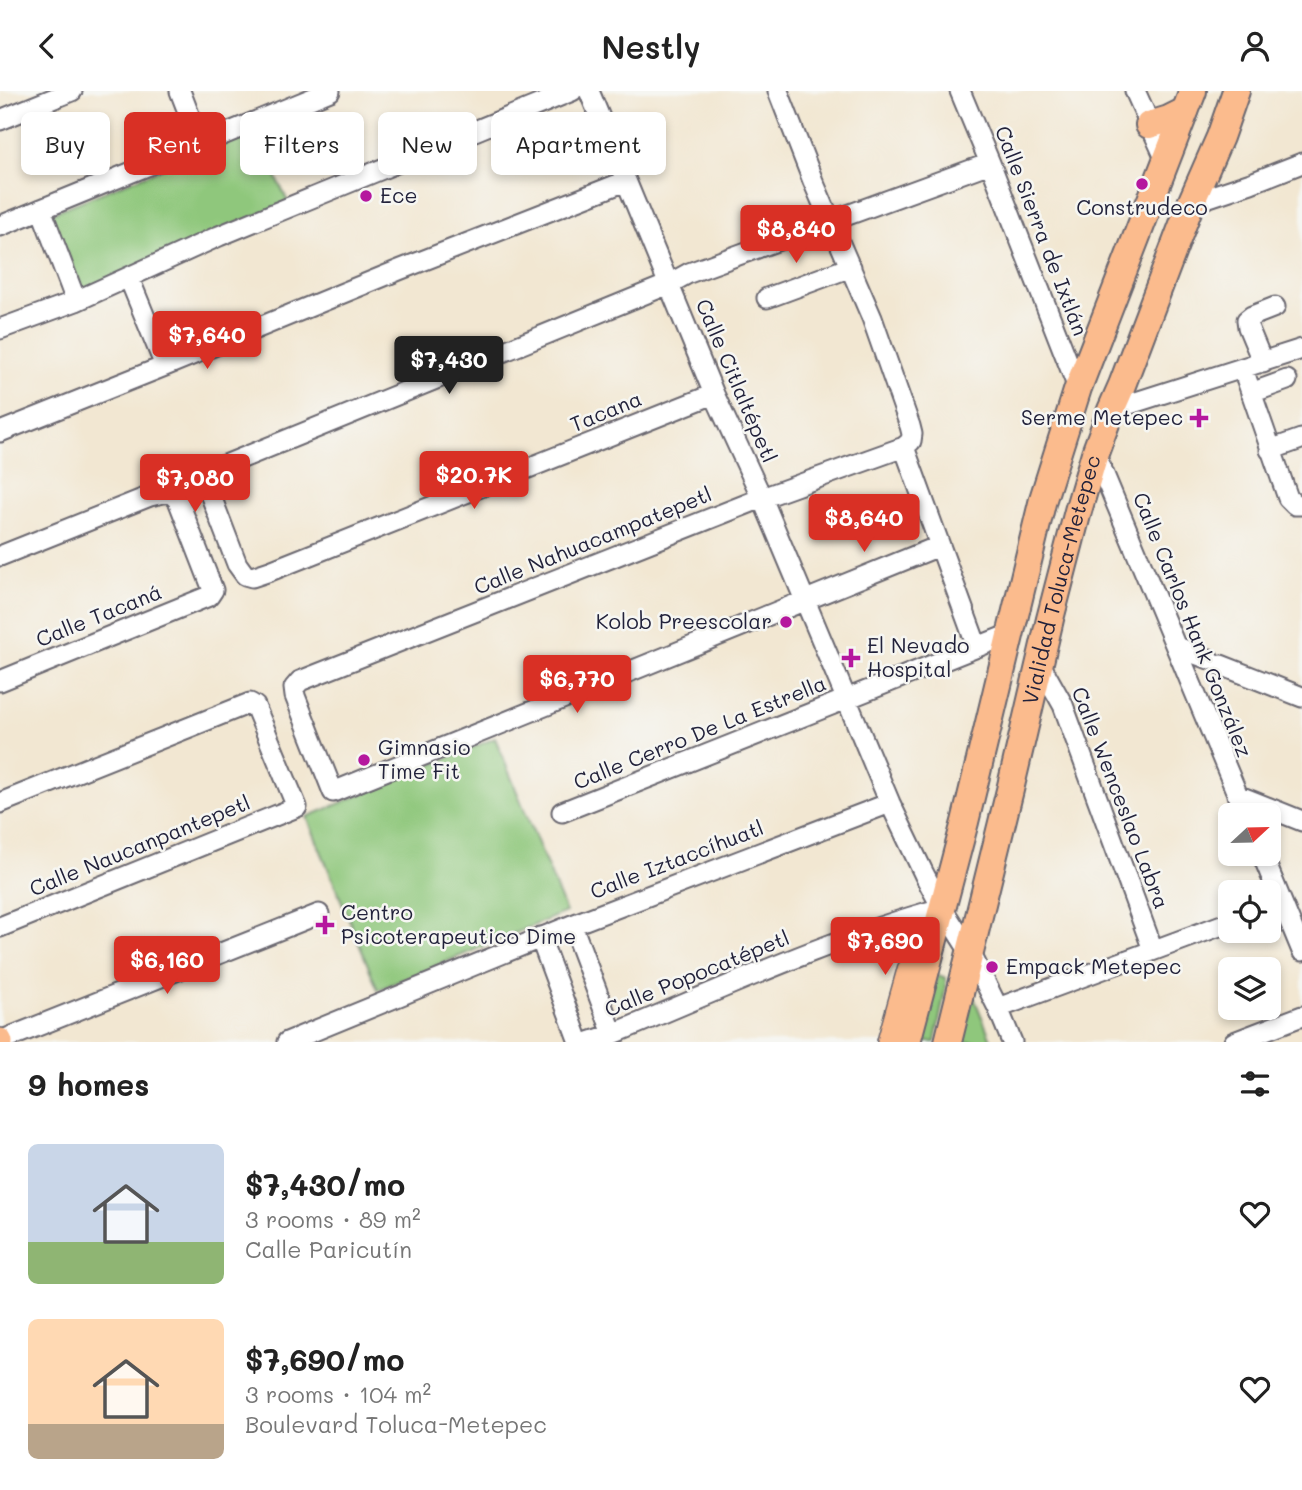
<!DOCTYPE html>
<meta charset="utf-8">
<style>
body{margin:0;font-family:Mali,sans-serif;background:#f2f2f2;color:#222;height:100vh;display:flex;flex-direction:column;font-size:26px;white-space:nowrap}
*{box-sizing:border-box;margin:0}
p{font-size:23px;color:#767676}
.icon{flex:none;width:38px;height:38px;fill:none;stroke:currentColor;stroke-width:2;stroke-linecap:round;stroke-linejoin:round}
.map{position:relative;height:951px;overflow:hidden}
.drawer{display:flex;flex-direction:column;background:#fff;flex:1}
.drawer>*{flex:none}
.hud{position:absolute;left:21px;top:21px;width:700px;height:63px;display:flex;gap:14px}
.needle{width:46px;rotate:68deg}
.buttons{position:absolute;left:1218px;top:712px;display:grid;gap:14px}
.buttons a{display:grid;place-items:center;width:63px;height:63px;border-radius:10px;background:#fff;box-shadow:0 4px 10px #0003;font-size:35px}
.price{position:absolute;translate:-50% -60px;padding:0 16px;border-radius:7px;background:#d93025;color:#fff;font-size:23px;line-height:46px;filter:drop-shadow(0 2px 4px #0008)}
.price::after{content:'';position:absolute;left:50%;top:42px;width:21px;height:16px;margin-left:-10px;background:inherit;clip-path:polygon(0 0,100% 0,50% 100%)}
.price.active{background:#222;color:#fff}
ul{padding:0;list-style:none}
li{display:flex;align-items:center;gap:21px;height:175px;padding:0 28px}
li span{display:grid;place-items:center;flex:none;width:196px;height:140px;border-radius:10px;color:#555}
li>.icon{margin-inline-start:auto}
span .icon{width:84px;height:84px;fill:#fffc;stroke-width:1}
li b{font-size:30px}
h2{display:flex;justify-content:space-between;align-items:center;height:84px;padding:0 28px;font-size:30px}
.pill{padding:0 24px;border-radius:10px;background:#fff;box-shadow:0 4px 10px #0003;font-size:24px;line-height:63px}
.pill.active{background:#d93025;color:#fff}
header{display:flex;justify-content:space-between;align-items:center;height:91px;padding:0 28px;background:#fff;font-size:32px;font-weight:600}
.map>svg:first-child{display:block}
.green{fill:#8fc77b;stroke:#58745b;stroke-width:2}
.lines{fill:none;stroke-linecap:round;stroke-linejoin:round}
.minor-casing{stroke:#6b6770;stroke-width:23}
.major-casing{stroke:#6b6770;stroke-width:26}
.highway-casing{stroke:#6b6770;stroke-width:30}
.minor{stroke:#fff;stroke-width:19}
.major{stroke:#fbbb8d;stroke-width:23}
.highway{stroke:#fbbb8d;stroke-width:26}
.poi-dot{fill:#b5179e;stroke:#f6f6f2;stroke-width:2.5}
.labels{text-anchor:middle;stroke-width:5;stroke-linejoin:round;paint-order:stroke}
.poi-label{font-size:21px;fill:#22223b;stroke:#f6f6f2;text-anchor:start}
.street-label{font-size:21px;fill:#22223b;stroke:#f6f6f2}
</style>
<header><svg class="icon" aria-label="back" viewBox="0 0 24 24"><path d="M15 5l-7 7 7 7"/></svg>Nestly<svg class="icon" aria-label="person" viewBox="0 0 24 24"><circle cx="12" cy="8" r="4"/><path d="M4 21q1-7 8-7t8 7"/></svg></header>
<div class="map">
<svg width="1302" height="951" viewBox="0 0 1302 951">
<rect width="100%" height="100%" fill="#f6f6f2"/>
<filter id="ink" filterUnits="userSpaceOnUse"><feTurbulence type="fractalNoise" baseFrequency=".0143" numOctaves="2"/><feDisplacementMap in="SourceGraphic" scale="14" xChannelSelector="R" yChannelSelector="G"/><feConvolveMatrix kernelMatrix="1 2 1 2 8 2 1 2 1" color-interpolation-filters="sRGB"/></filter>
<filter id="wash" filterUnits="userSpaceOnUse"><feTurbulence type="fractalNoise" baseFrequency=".00686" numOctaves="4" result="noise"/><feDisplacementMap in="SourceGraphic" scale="28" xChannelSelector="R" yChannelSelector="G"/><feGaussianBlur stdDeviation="1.57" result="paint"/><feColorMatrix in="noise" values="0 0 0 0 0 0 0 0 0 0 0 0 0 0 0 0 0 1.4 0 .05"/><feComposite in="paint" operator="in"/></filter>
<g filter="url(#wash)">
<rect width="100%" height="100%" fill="#f2e7d2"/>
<!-- green -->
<path class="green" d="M255,40L288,111L83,198L49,123Z
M495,647L566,821L378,899L307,726Z
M938,884L946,887L945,900L935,951H915Z
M973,904L992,951H963Z"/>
</g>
<g filter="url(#ink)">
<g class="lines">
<!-- minor casing -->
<g class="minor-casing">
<path id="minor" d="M180,0L200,52
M589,0L714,303L762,407L890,712L924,783L942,817L970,861L998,917L1012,951
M778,0L813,90L872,227L910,335L912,343L911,350L904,356L762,407L300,590L294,597L295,605L333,701L939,455
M960,0L990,72L1078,297
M1135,0L1166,69
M0,29L72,0
M1191,112L1251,92L1302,72
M41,118L76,210
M0,135L330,0
M129,187L165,275
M767,207L851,176
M0,238L76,210L219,145L572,0
M1263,272L1248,236L1247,229L1252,225L1275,216
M1243,278L1288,407L1295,414H1302
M1251,302L1287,289
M714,303L270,480L252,486L245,484L237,473L204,387L206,384L213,379L669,193L689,182L990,72
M1111,319L1302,258
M0,341L165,275L399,179L626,90
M904,356L977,556
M1270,359L1301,348
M1095,362L1246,724
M0,465L150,405L167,401L173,404L178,409L213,499L209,505L0,590
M1177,556L1209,568
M1040,573L1063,614L1153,859
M1221,574L1302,606
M1237,704L1302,730
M0,712L250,612L255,615L297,716L0,836
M562,721L1010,543
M1262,763L1302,860
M572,834L613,943
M540,846L579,951
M998,917L1230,831
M0,950L319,823
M287,951L572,834L890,712
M589,951L613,943C722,898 829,848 942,817
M1234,951L1302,925"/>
</g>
<!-- major casing -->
<g class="major-casing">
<path id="major" d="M0,949L1,951
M889,951L909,879L917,867L931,858"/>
</g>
<!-- highway casing -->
<g class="highway-casing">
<g id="highway">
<path d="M1149,34L1169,28L1185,20"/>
<path d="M907,951L965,731L1043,408L1078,297L1193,0"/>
<path id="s1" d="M948,951L1010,699L1050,528L1078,420L1095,362L1111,319L1122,294L1191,112L1220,46L1236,0"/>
</g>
</g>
<!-- minor -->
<use href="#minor" class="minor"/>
<!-- major -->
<use href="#major" class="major"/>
<!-- highway -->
<use href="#highway" class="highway"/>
</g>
</g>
<!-- markers -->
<g class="poi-dot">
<circle cx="1142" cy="93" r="7"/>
<circle cx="366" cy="105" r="7"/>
<path d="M1195.5 316.5h7v7h7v7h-7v7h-7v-7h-7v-7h7z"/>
<circle cx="786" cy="531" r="7"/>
<path d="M847.5 556.5h7v7h7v7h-7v7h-7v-7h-7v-7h7z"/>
<circle cx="364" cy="669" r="7"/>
<path d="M321.5 823.5h7v7h7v7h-7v7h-7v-7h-7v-7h7z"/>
<circle cx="992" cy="876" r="7"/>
</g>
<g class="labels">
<!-- poi labels -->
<g class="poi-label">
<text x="380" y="112">Ece</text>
<text x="1142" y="124" text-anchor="middle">Construdeco</text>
<text x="1183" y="334" text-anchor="end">Serme Metepec</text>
<text x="772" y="538" text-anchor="end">Kolob Preescolar</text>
<text x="867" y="562">El Nevado<tspan x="867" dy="24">Hospital</tspan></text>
<text x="378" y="664">Gimnasio<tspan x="378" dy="24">Time Fit</tspan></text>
<text x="341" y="829">Centro<tspan x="341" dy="24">Psicoterapeutico Dime</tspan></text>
<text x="1006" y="883">Empack Metepec</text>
</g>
<!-- street labels -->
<g class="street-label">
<text transform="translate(1041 140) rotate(69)" y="7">Calle Sierra de Ixtlán</text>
<text transform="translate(736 290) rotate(67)" y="7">Calle Citlaltépetl</text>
<text transform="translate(606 321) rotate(-22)" y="7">Tacana</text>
<text transform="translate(593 450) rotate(-22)" y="7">Calle Nahuacampatepetl</text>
<text dy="7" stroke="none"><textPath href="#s1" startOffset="476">Vialidad Toluca-Metepec</textPath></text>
<text transform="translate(99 525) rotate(-22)" y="7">Calle Tacaná</text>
<text transform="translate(1192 534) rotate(68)" y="7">Calle Carlos Hank González</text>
<text transform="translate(700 642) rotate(-22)" y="7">Calle Cerro De La Estrella</text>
<text transform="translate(1120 707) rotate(69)" y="7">Calle Wenceslao Labra</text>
<text transform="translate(140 755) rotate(-22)" y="7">Calle Naucanpantepetl</text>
<text transform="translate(677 769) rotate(-21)" y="7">Calle Iztaccíhuatl</text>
<text transform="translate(697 883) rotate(-22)" y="7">Calle Popocatépetl</text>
</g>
</g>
</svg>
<div class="buttons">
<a><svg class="needle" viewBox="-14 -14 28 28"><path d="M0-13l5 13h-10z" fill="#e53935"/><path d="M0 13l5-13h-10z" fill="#767676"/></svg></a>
<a><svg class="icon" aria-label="locate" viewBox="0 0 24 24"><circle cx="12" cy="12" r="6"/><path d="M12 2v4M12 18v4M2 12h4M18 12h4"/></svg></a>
<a><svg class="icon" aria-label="layers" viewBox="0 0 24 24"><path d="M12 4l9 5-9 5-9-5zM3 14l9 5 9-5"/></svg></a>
</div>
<b class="price" style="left:796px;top:174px">$8,840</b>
<b class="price" style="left:207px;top:280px">$7,640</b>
<b class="price active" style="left:449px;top:305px">$7,430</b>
<b class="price" style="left:474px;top:420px">$20.7K</b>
<b class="price" style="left:195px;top:423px">$7,080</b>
<b class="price" style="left:864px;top:463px">$8,640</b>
<b class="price" style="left:577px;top:624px">$6,770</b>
<b class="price" style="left:885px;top:886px">$7,690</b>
<b class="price" style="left:167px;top:905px">$6,160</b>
<div class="hud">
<a class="pill">Buy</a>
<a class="pill active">Rent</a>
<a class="pill">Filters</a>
<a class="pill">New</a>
<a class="pill">Apartment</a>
</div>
</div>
<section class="drawer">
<h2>9 homes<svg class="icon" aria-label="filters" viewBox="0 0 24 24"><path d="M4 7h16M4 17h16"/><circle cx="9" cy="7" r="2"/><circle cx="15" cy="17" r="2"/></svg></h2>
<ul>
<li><span style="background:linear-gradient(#c9d6e8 70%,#8fb573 0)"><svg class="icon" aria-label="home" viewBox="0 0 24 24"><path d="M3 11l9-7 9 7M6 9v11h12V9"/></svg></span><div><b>$7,430/mo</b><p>3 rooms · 89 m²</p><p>Calle Paricutín</p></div><svg class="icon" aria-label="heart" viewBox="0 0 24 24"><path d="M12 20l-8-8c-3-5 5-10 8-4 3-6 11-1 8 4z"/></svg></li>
<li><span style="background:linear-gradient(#ffd9b3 75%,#b9a48a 0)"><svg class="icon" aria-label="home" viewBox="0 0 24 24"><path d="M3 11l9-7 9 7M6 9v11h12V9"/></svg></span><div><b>$7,690/mo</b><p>3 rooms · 104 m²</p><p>Boulevard Toluca-Metepec</p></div><svg class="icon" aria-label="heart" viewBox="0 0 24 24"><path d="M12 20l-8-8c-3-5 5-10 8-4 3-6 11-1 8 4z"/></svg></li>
</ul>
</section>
